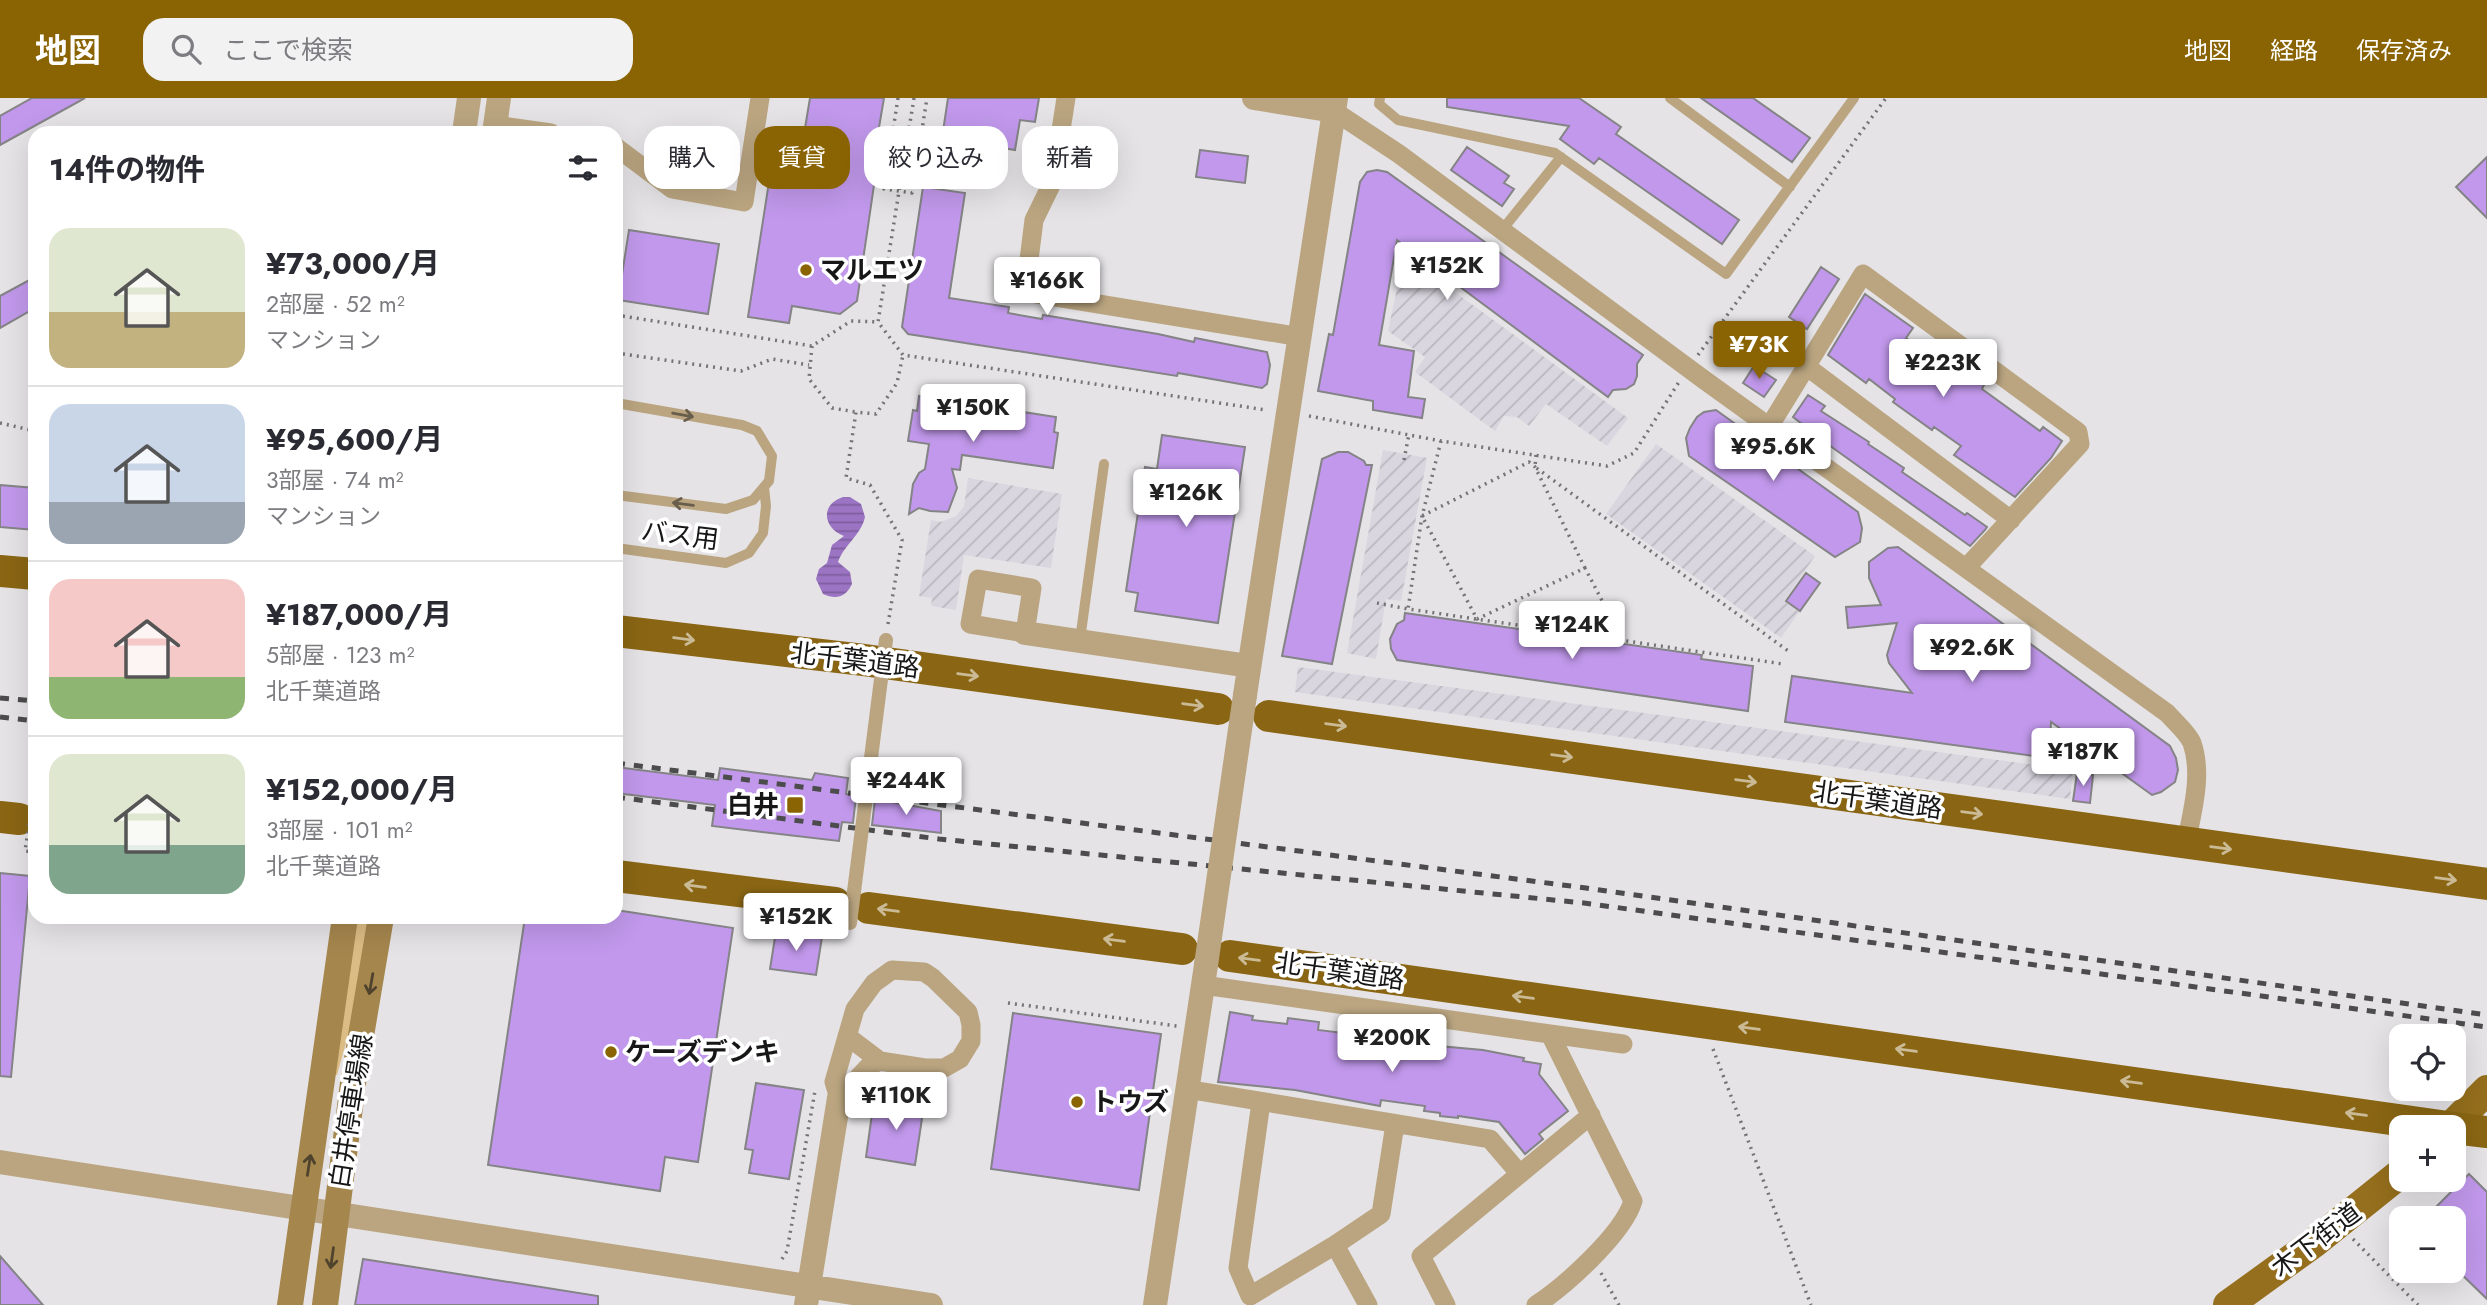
<!DOCTYPE html>
<html lang="ja">
<meta charset="utf-8">
<style>
body{margin:0;font-family:Jost,"Noto Sans JP",sans-serif;background:#f2f2f3;color:#2b2b33;height:100vh;display:flex;flex-direction:column;font-size:26px;white-space:nowrap}
*{box-sizing:border-box;margin:0}
p{font-size:23px;color:#7c7c81}
.icon{flex:none;width:38px;height:38px;fill:none;stroke:currentColor;stroke-width:2;stroke-linecap:round;stroke-linejoin:round}
.map{position:relative;flex:1;overflow:hidden}
.panel{position:absolute;left:28px;top:28px;width:595px;height:798px;display:flex;flex-direction:column;background:#fff;border-radius:21px;box-shadow:0 7px 28px #0002}
.panel>*{flex:none}
.guide{position:absolute;left:644px;top:28px;width:665px;height:63px;display:flex;gap:14px}
.fabs{position:absolute;left:2389px;top:926px;display:grid;gap:14px}
.fabs a{display:grid;place-items:center;width:77px;height:77px;border-radius:14px;background:#fff;box-shadow:0 7px 28px #0002;font-size:35px}
.price{position:absolute;translate:-50% -60px;padding:0 16px;border-radius:7px;background:#fff;color:#222;font-size:23px;line-height:46px;filter:drop-shadow(0 2px 4px #0008)}
.price::after{content:'';position:absolute;left:50%;top:42px;width:21px;height:16px;margin-left:-10px;background:inherit;clip-path:polygon(0 0,100% 0,50% 100%)}
.price.selected{background:#8a6403;color:#fff}
ul{padding:0;list-style:none}
li{display:flex;align-items:center;gap:21px;height:175px;padding:0 21px}
li+li{border-top:2px solid #e1e1e2}
li span{display:grid;place-items:center;flex:none;width:196px;height:140px;border-radius:21px;color:#555}
li>.icon{margin-inline-start:auto}
span .icon{width:84px;height:84px;fill:#fffc;stroke-width:1}
li b{font-size:30px}
h2{display:flex;justify-content:space-between;align-items:center;height:84px;padding:0 21px;font-size:30px}
.tag{padding:0 24px;border-radius:21px;background:#fff;box-shadow:0 7px 28px #0002;font-size:24px;line-height:63px}
.tag.selected{background:#8a6403;color:#fff}
header{display:flex;align-items:center;gap:42px;box-sizing:border-box;height:98px;padding:0 35px;background:#8a6403;color:#fff}
header strong{font-size:33px}
nav{display:flex;gap:38px;margin-inline-start:auto;font-size:24px}
.search{width:490px;height:63px;background:#f2f2f3;display:flex;align-items:center;gap:18px;box-sizing:border-box;padding:0 24px;border-radius:21px;color:#7c7c81;font-size:26px}
.map>svg:first-child{display:block}
.industrial{fill:url(#industrial-furrows)}
.grass{fill:#dbbc84}
.water{fill:url(#water-rules)}
.building{fill:#c198eb;stroke:#848386;stroke-width:2}
.lines{fill:none;stroke-linecap:round;stroke-linejoin:round}
.path{stroke:#747375;stroke-width:3.5;stroke-dasharray:2 5;stroke-linecap:butt}
.service{stroke:#baa580;stroke-width:10}
.minor{stroke:#baa580;stroke-width:19}
.tertiary{stroke:#baa580;stroke-width:24}
.secondary{stroke:#a5864d;stroke-width:26}
.primary{stroke:#956f1d;stroke-width:30}
.trunk{stroke:#8a6614;stroke-width:32}
.rail{stroke:#4d4c4d;stroke-width:5;stroke-dasharray:9 9;stroke-linecap:butt}
.path-bridge{stroke:#747375;stroke-width:3.5;stroke-dasharray:2 5;stroke-linecap:butt}
.pedestrian-bridge{stroke:#baa580;stroke-width:14}
.tertiary-bridge{stroke:#baa580;stroke-width:24}
.oneway{stroke:#695e4c}
.oneway2{stroke:#caba95}
.oneway3{stroke:#50432d}
.poi-dot{fill:#8a6403;stroke:#fff;stroke-width:2.5}
.labels{text-anchor:middle;stroke-width:7;stroke-linejoin:round;paint-order:stroke}
.poi-label{font-size:26px;font-weight:bold;fill:#181718;stroke:#fff;text-anchor:start}
.street-label{font-size:26px;fill:#181718;stroke:#fff}
</style>
<header>
<strong>地図</strong>
<div class="search"><svg class="icon" aria-label="search" viewBox="0 0 24 24"><circle cx="10" cy="10" r="6"/><path d="M15 15l6 6"/></svg>ここで検索</div>
<nav><a>地図</a><a>経路</a><a>保存済み</a></nav>
</header>
<div class="map">
<svg width="2487" height="1207" viewBox="0 0 2487 1207">
<defs>
<pattern id="industrial-furrows" width="10" height="10" patternUnits="userSpaceOnUse" patternTransform="scale(1.75)"><rect width="10" height="10" fill="#dad6e0"/><path d="M-1 1l2-2M0 10L10 0M9 11l2-2" fill="none" stroke="#bab7bf"/></pattern>
<pattern id="water-rules" width="6" height="5" patternUnits="userSpaceOnUse" patternTransform="scale(1.75)"><rect width="6" height="5" fill="#9c74c4"/><path d="M0 2.5h6" fill="none" stroke="#7e5e9e"/></pattern>
</defs>
<rect width="100%" height="100%" fill="#e5e3e6"/>
<!-- industrial -->
<path class="industrial" d="M1404,157L1628,320L1607,348L1546,306L1529,328L1517,319L1504,318L1495,333L1415,274L1425,259L1388,233Z
M1656,346L1815,458L1784,503L1799,514L1781,540L1606,416Z
M1383,352L1427,360L1401,503L1386,501L1376,561L1347,555Z
M968,380L1062,396L1051,470L964,457L956,512L931,508L932,500L919,498L931,422L941,424L956,418L964,408Z
M1298,569L2073,672L2070,701L1295,594Z"/>
<!-- grass -->
<path class="grass" d="M357,819H373L366,873L337,977H335Z"/>
<!-- water -->
<path class="water" d="M843,399H850L861,406L865,419C861,437 844,447 838,464L850,474L852,486C846,499 836,502 823,496L816,481L819,471L827,465L832,447L844,438C824,431 819,407 843,399Z"/>
<!-- building -->
<path class="building" d="M32,0H85L0,47V18Z
M810,0H884L874,59L878,60L857,203L840,216L792,208L789,225L748,219L771,71L766,70L770,43L802,48Z
M948,0H1039L1035,24L1020,22L1015,52L942,40Z
M1447,0H1579L1621,29L1616,36L1739,122L1722,146L1599,60L1594,66L1560,41L1569,28L1447,9Z
M1701,0H1753L1810,40L1792,64Z
M656,46L684,50L680,80L654,59Z
M1467,49L1509,78L1504,85L1514,91L1502,108L1451,72Z
M1200,52L1248,58L1245,85L1196,79Z
M2487,59V120L2456,89Z
M1377,72L1387,74L1643,257L1637,266V278L1634,286L1626,291L1613,292L1608,299L1397,142L1379,247L1414,253L1408,299L1425,301L1422,320L1373,312V303L1318,293L1329,236L1333,237L1360,84L1367,74Z
M923,89L965,95L949,200L1009,209L1008,215L1042,221L1043,217L1158,236L1194,244L1195,240L1267,254L1270,267L1267,286L1262,290L1178,275L1177,278L908,236L902,229Z
M629,132L719,146L708,216L618,202Z
M1821,169L1839,181L1807,231L1789,219Z
M35,179V210L0,230V198Z
M1865,196L1913,230L1906,240L1948,271L1951,267L1984,287L1982,291L2040,333L2043,329L2062,343L2051,360L2015,399L1954,357L1961,348L1934,329L1932,332L1893,304L1895,301L1869,281L1866,285L1828,257Z
M1754,268L1776,282L1764,299L1743,285Z
M1808,297L1825,308L1821,313L1869,344L1868,346L1904,370L1902,374L1965,417L1967,415L1987,429L1985,432L1970,448L1833,350L1793,319Z
M919,298L1056,319L1054,334L1058,335L1053,370L962,357L960,372L952,371L957,390L948,414L930,413L919,410L909,416L913,386L919,375L925,371L929,346L908,343L913,312L917,313Z
M1716,312L1858,414L1862,430L1860,444L1835,459L1689,358L1686,340L1690,330L1697,319L1704,314Z
M1162,337L1245,349L1218,525L1135,513L1138,495L1126,493L1145,369L1157,371Z
M1338,354H1348L1364,363L1366,367H1372L1332,566L1282,558L1322,361Z
M0,387L35,390V432L0,429Z
M1898,449L2170,648L2176,660L2178,672L2175,684L2161,694L2152,697L2051,624L2049,660L1785,624L1792,578L1912,595L1889,565L1887,557L1897,525L1848,530L1846,509L1881,507L1869,480V464L1888,450Z
M1806,475L1820,485L1800,513L1786,503Z
M1405,515L1702,557L1701,561L1753,568L1748,613L1397,562L1391,551L1390,541L1397,526L1404,522Z
M616,669L718,682L720,670L812,682L815,675L848,680L846,696L856,698L853,725L842,724L839,743L712,728L715,707L616,695Z
M2077,675L2093,677L2090,705L2073,703Z
M875,701L941,713V735L872,727Z
M0,775L30,778L11,979L0,978Z
M616,812L733,830L698,1064L665,1059L660,1093L488,1067L525,819H616Z
M776,833L822,839L816,877L770,871Z
M1230,914L1253,918L1252,922L1287,926L1288,920L1319,924L1318,932L1418,944V942L1439,945V948L1483,952L1524,960L1523,963L1541,966L1539,976L1568,1013L1539,1036L1543,1041L1525,1056L1499,1024L1458,1018V1020L1440,1018V1015L1424,1013L1425,1008L1381,1002L1380,1008L1295,992L1218,984Z
M1013,915L1161,936L1139,1092L991,1071Z
M756,985L804,992L789,1081L749,1075L753,1052L745,1051Z
M888,1002L924,1007L915,1067L866,1059L872,1016Z
M2469,1076L2487,1094V1201L2454,1169V1120H2425Z
M0,1158L43,1207H0Z
M363,1161L598,1198V1207H355Z"/>
<g class="lines">
<!-- path -->
<path class="path" d="M898,0L884,91L912,95L927,0
M914,0L878,224L903,257L1266,312
M616,217L812,248L851,223L878,224
M812,248L809,281L832,310L856,314
M616,255L741,273L772,261L809,267
M1698,257L1886,0
M1309,318L1441,343L1607,368L1634,355L1679,284
M0,325L35,333
M1441,343L1422,418L1408,511L1783,566
M1536,357L1535,369L1791,555
M1404,362L1409,336
M1585,470L1535,369L1529,364L1422,418L1477,521L1585,470L1622,541
M1377,505L1408,511
M888,526L902,442L870,387L846,380L856,314L876,316L897,285L903,257
M1008,905L1177,928
M1713,951L1811,1207
M2353,1141L2418,1207
M782,1161L787,1153L815,993
M1601,1175L1619,1207"/>
<!-- service -->
<path class="service" d="M1380,0L1379,6L1398,22L1555,55L1726,176L1854,0
M1670,0L1790,89
M1502,132L1561,59
M616,305L742,327L757,333L772,358L769,383L753,402L726,411L616,397
M616,450L726,465L749,455L763,435L766,408L764,389
M1080,542L1104,366"/>
<!-- minor -->
<path class="minor" d="M1066,0L1053,83L1034,122L1025,194L1301,239
M1334,13L1399,56L1703,281L2167,615C2175,624 2188,635 2192,645C2203,677 2192,714 2186,746
M495,27L551,35
M616,49L672,91L744,104L760,0
M1806,268L2011,422
M1769,329L1863,176L2078,334L2080,346L1966,470
M978,481L1032,490L1025,535L970,526Z
M892,872L924,874L933,880L968,914L971,927V943L960,961L944,970H925L880,963L869,968L839,1000L834,984L855,911L874,885Z
M1203,887L1550,936L1633,1103C1623,1136 1565,1188 1536,1207
M1550,936L1623,946
M847,938L880,963
M1186,991L1490,1041L1519,1075
M1261,1004L1238,1170L1250,1198L1335,1147L1381,1116L1395,1026
M1335,1147L1368,1207
M1446,1207L1421,1158L1591,1017"/>
<!-- tertiary -->
<path class="tertiary" d="M1254,0L1334,13
M464,35L469,0
M494,35L499,0
M1025,535L1249,568
M1245,597L1336,0
M0,1064L931,1207
M806,1207L839,1000
M1155,1207L1206,867"/>
<!-- secondary -->
<path class="secondary" d="M290,1207L345,819
M325,1207L353,985L381,819"/>
<!-- primary -->
<path class="primary" d="M2450,1029L2487,992
M2228,1207L2315,1144L2401,1075"/>
<!-- trunk -->
<path class="trunk" d="M0,473L35,476
M616,533L864,562L1218,611
M1269,618L2487,786
M0,719L19,721
M616,778L835,805
M869,810L1182,851
M1230,858L2448,1029
M2454,1030L2487,1034"/>
<!-- rail -->
<path class="rail" d="M0,600L35,603
M0,619L35,623
M616,665L1586,790L2487,917
M616,699L939,741L1584,805L2487,929"/>
<!-- path-bridge -->
<path class="path-bridge" d="M35,685L25,753L35,754"/>
<!-- pedestrian-bridge -->
<path class="pedestrian-bridge" d="M850,825L886,542"/>
<!-- tertiary-bridge -->
<path class="tertiary-bridge" d="M1206,867L1245,597"/>
</g>
<!-- one-way arrows -->
<defs><path id="oneway-shaft" d="M-6 0H5M1.5-3L5.5 0L1.5 3" fill="none" stroke-width="1.6" stroke-linecap="round" stroke-linejoin="round" transform="scale(1.75)"/></defs>
<g class="oneway">
<use href="#oneway-shaft" transform="translate(683 317) rotate(10)"/>
<use href="#oneway-shaft" transform="translate(683 406) rotate(-172)"/>
</g>
<g class="oneway2">
<use href="#oneway-shaft" transform="translate(684 541) rotate(7)"/>
<use href="#oneway-shaft" transform="translate(968 577) rotate(8)"/>
<use href="#oneway-shaft" transform="translate(1193 607) rotate(8)"/>
<use href="#oneway-shaft" transform="translate(1336 627) rotate(8)"/>
<use href="#oneway-shaft" transform="translate(1562 658) rotate(8)"/>
<use href="#oneway-shaft" transform="translate(1746 683) rotate(8)"/>
<use href="#oneway-shaft" transform="translate(1972 715) rotate(8)"/>
<use href="#oneway-shaft" transform="translate(2221 750) rotate(8)"/>
<use href="#oneway-shaft" transform="translate(2446 781) rotate(8)"/>
<use href="#oneway-shaft" transform="translate(695 788) rotate(-173)"/>
<use href="#oneway-shaft" transform="translate(888 812) rotate(-172)"/>
<use href="#oneway-shaft" transform="translate(1114 842) rotate(-172)"/>
<use href="#oneway-shaft" transform="translate(1249 861) rotate(-172)"/>
<use href="#oneway-shaft" transform="translate(1523 899) rotate(-172)"/>
<use href="#oneway-shaft" transform="translate(1749 930) rotate(-172)"/>
<use href="#oneway-shaft" transform="translate(1906 952) rotate(-172)"/>
<use href="#oneway-shaft" transform="translate(2131 984) rotate(-172)"/>
<use href="#oneway-shaft" transform="translate(2356 1016) rotate(-172)"/>
</g>
<g class="oneway3">
<use href="#oneway-shaft" transform="translate(371 886) rotate(100)"/>
<use href="#oneway-shaft" transform="translate(309 1067) rotate(-81)"/>
<use href="#oneway-shaft" transform="translate(332 1160) rotate(98)"/>
</g>
<!-- markers -->
<g class="poi-dot">
<circle cx="806" cy="172" r="7"/>
<rect x="786" y="698" width="18" height="18" rx="3.5"/>
<circle cx="611" cy="954" r="7"/>
<circle cx="1077" cy="1004" r="7"/>
</g>
<g class="labels">
<!-- poi labels -->
<g class="poi-label">
<text x="820" y="181">マルエツ</text>
<text x="779" y="716" text-anchor="end">白井</text>
<text x="625" y="963">ケーズデンキ</text>
<text x="1091" y="1013">トウズ</text>
</g>
<!-- street labels -->
<g class="street-label">
<text transform="translate(680 437) rotate(7)" y="9">バス用</text>
<text transform="translate(855 562) rotate(7)" y="9">北千葉道路</text>
<text transform="translate(1878 702) rotate(8)" y="9">北千葉道路</text>
<text transform="translate(1340 873) rotate(8)" y="9">北千葉道路</text>
<text transform="translate(351 1013) rotate(-81)" y="9">白井停車場線</text>
<text transform="translate(2316 1142) rotate(-37)" y="9">木下街道</text>
</g>
</g>
</svg>
<div class="fabs">
<a><svg class="icon" aria-label="locate" viewBox="0 0 24 24"><circle cx="12" cy="12" r="6"/><path d="M12 2v4M12 18v4M2 12h4M18 12h4"/></svg></a>
<a>+</a>
<a>−</a>
</div>
<b class="price" style="left:1447px;top:204px">¥152K</b>
<b class="price" style="left:1047px;top:219px">¥166K</b>
<b class="price selected" style="left:1759px;top:283px">¥73K</b>
<b class="price" style="left:1943px;top:301px">¥223K</b>
<b class="price" style="left:973px;top:346px">¥150K</b>
<b class="price" style="left:1773px;top:385px">¥95.6K</b>
<b class="price" style="left:1186px;top:431px">¥126K</b>
<b class="price" style="left:1572px;top:563px">¥124K</b>
<b class="price" style="left:1972px;top:586px">¥92.6K</b>
<b class="price" style="left:2083px;top:690px">¥187K</b>
<b class="price" style="left:906px;top:719px">¥244K</b>
<b class="price" style="left:796px;top:855px">¥152K</b>
<b class="price" style="left:1392px;top:976px">¥200K</b>
<b class="price" style="left:896px;top:1034px">¥110K</b>
<div class="guide">
<a class="tag">購入</a>
<a class="tag selected">賃貸</a>
<a class="tag">絞り込み</a>
<a class="tag">新着</a>
</div>
<section class="panel">
<h2>14件の物件<svg class="icon" aria-label="filters" viewBox="0 0 24 24"><path d="M4 7h16M4 17h16"/><circle cx="9" cy="7" r="2"/><circle cx="15" cy="17" r="2"/></svg></h2>
<ul>
<li><span style="background:linear-gradient(#dfe7d0 60%,#c2b280 0)"><svg class="icon" aria-label="home" viewBox="0 0 24 24"><path d="M3 11l9-7 9 7M6 9v11h12V9"/></svg></span><div><b>¥73,000/月</b><p>2部屋 · 52 m²</p><p>マンション</p></div></li>
<li><span style="background:linear-gradient(#c9d6e8 70%,#9aa5b1 0)"><svg class="icon" aria-label="home" viewBox="0 0 24 24"><path d="M3 11l9-7 9 7M6 9v11h12V9"/></svg></span><div><b>¥95,600/月</b><p>3部屋 · 74 m²</p><p>マンション</p></div></li>
<li><span style="background:linear-gradient(#f6c9c9 70%,#8fb573 0)"><svg class="icon" aria-label="home" viewBox="0 0 24 24"><path d="M3 11l9-7 9 7M6 9v11h12V9"/></svg></span><div><b>¥187,000/月</b><p>5部屋 · 123 m²</p><p>北千葉道路</p></div></li>
<li><span style="background:linear-gradient(#dfe7d0 65%,#7fa58c 0)"><svg class="icon" aria-label="home" viewBox="0 0 24 24"><path d="M3 11l9-7 9 7M6 9v11h12V9"/></svg></span><div><b>¥152,000/月</b><p>3部屋 · 101 m²</p><p>北千葉道路</p></div></li>
</ul>
</section>
</div>
